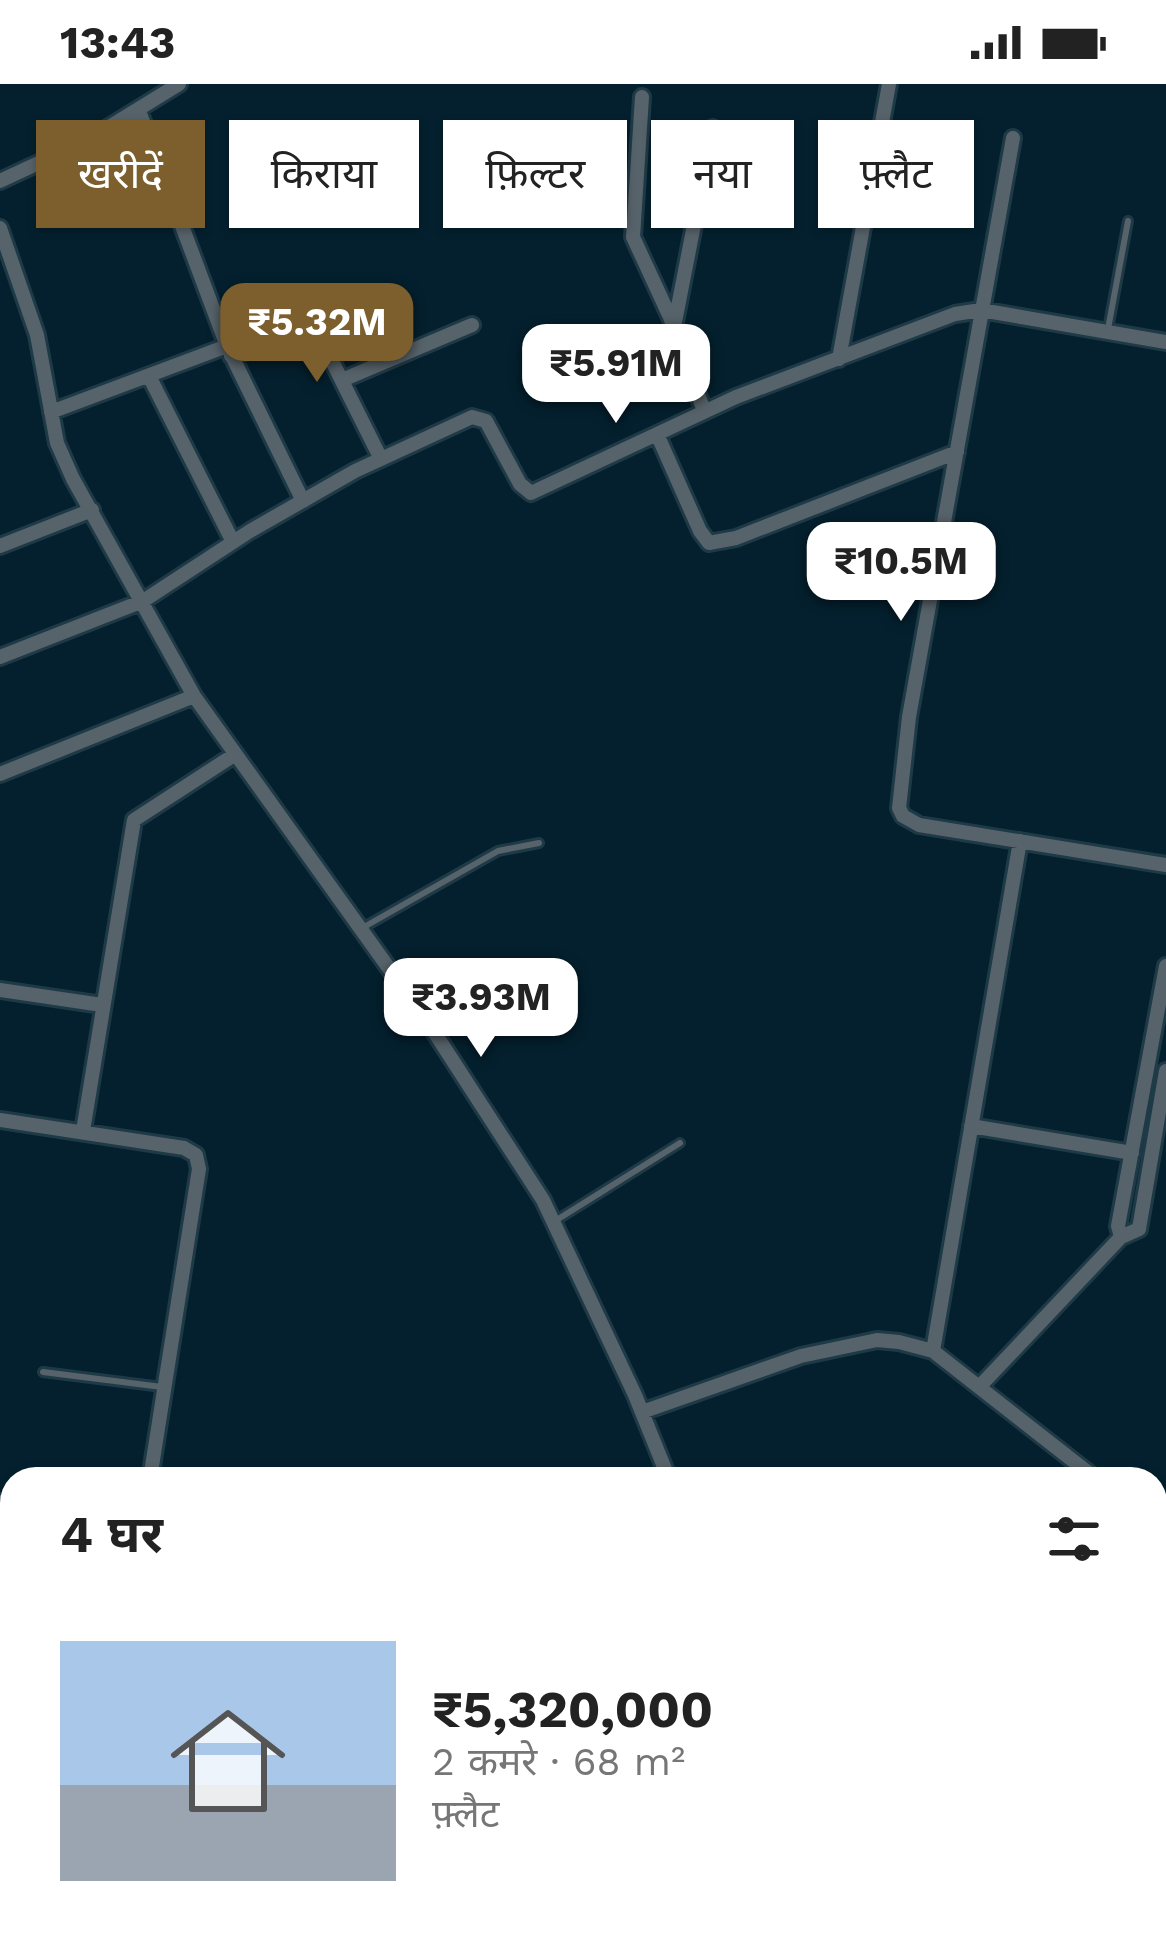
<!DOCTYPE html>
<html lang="hi">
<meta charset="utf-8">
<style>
body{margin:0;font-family:"Work Sans","Noto Sans Devanagari",sans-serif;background:#f2f2f2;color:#222;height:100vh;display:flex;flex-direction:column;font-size:45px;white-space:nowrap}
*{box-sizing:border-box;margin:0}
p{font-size:39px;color:#767676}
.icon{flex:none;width:66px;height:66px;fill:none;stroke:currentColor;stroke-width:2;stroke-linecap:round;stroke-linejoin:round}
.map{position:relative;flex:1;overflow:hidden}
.drawer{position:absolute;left:0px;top:1383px;width:1167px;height:468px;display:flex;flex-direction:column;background:#fff;border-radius:36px 36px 0 0;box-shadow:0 3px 9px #0004}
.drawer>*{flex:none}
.banner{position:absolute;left:36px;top:36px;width:1095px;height:108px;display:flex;gap:24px}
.price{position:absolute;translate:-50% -102px;padding:0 27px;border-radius:24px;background:#fff;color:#222;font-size:39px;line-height:78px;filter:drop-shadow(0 3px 6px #0008)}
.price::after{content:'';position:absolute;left:50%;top:72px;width:36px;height:27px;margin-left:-18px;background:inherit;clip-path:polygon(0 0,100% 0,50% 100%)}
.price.current{background:#7c5f2c;color:#fff}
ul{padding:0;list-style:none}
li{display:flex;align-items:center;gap:36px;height:300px;padding:0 60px}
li+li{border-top:3px solid #e0e0e0}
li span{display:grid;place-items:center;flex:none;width:336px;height:240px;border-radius:0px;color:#555}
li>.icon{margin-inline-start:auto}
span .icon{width:144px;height:144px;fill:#fffc;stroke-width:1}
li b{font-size:51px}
h2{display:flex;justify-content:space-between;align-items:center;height:144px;padding:0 60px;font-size:51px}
.pill{padding:0 42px;border-radius:0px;background:#fff;box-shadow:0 3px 9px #0004;font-size:42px;line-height:108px}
.pill.current{background:#7c5f2c;color:#fff}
.status{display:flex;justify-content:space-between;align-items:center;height:84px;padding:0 60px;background:#fff;direction:ltr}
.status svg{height:33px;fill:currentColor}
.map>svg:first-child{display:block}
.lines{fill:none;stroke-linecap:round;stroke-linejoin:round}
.lane-casing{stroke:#1f3a47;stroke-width:12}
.street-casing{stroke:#1f3a47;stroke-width:20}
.lane{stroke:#57636a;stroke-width:6}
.street{stroke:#57636a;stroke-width:14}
</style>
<div class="status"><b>13:43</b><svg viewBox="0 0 49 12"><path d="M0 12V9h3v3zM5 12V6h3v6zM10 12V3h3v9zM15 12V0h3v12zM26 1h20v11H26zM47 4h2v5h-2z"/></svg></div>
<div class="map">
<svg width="1166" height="1851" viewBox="0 0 1166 1851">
<rect width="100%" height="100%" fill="#04202e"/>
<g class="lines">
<!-- lane casing -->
<g class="lane-casing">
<path id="lane" d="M1108,245L1128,137
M364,843L498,767L539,759
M555,1137L680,1059
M43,1288L162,1303"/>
</g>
<!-- street casing -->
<g class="street-casing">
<path id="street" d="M642,13L633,153L670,233L704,327
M139,27L227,262L303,417
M1013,54L909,633L899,724L903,732L919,741L1166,781
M0,97L88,56L179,0
M0,144L37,251L57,359L73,395L194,612L431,943L543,1116L635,1311L669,1395
M674,243L713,44
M231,272C261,265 308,241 329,271L381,375
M839,275L889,0
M149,292L233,458
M342,296L472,241
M51,328L227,262
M657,350L700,447L709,459L736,454L957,368
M0,462L92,426
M0,573L143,517L250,447L355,387L472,333L486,337L520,400L531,409L736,313L955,230L981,226L1166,258
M0,690L194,612
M0,906L102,921
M0,1036L184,1064L196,1071L199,1085L150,1395
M971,1042L1132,1069
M83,1047L134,736L234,671
M1121,1153L1118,1142L1166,882
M933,1267L1020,757
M980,1302L1121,1153L1139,1145L1166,987
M642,1328L801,1272L877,1256L899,1258L933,1267L1090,1390
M0,1418L12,1420
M1155,1431L1166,1438
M0,1816L12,1813
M870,1839L875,1851
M42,1851L43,1839
M156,1851L158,1839
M176,1851L178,1839
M1011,1851L1013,1839"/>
</g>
<!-- lane -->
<use href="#lane" class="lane"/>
<!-- street -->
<use href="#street" class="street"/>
</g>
</svg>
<b class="price current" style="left:317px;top:301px">₹5.32M</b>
<b class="price" style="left:616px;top:342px">₹5.91M</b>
<b class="price" style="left:901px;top:540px">₹10.5M</b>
<b class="price" style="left:481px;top:976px">₹3.93M</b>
<div class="banner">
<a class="pill current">खरीदें</a>
<a class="pill">किराया</a>
<a class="pill">फ़िल्टर</a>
<a class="pill">नया</a>
<a class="pill">फ़्लैट</a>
</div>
<section class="drawer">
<h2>4 घर<svg class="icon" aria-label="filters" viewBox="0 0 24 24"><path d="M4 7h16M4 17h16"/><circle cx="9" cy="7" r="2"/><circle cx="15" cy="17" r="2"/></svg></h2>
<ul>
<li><span style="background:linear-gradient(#a9c7e8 60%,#9aa5b1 0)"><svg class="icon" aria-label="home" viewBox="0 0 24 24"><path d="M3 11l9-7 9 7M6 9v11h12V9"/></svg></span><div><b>₹5,320,000</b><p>2 कमरे · 68 m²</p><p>फ़्लैट</p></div></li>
</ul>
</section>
</div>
